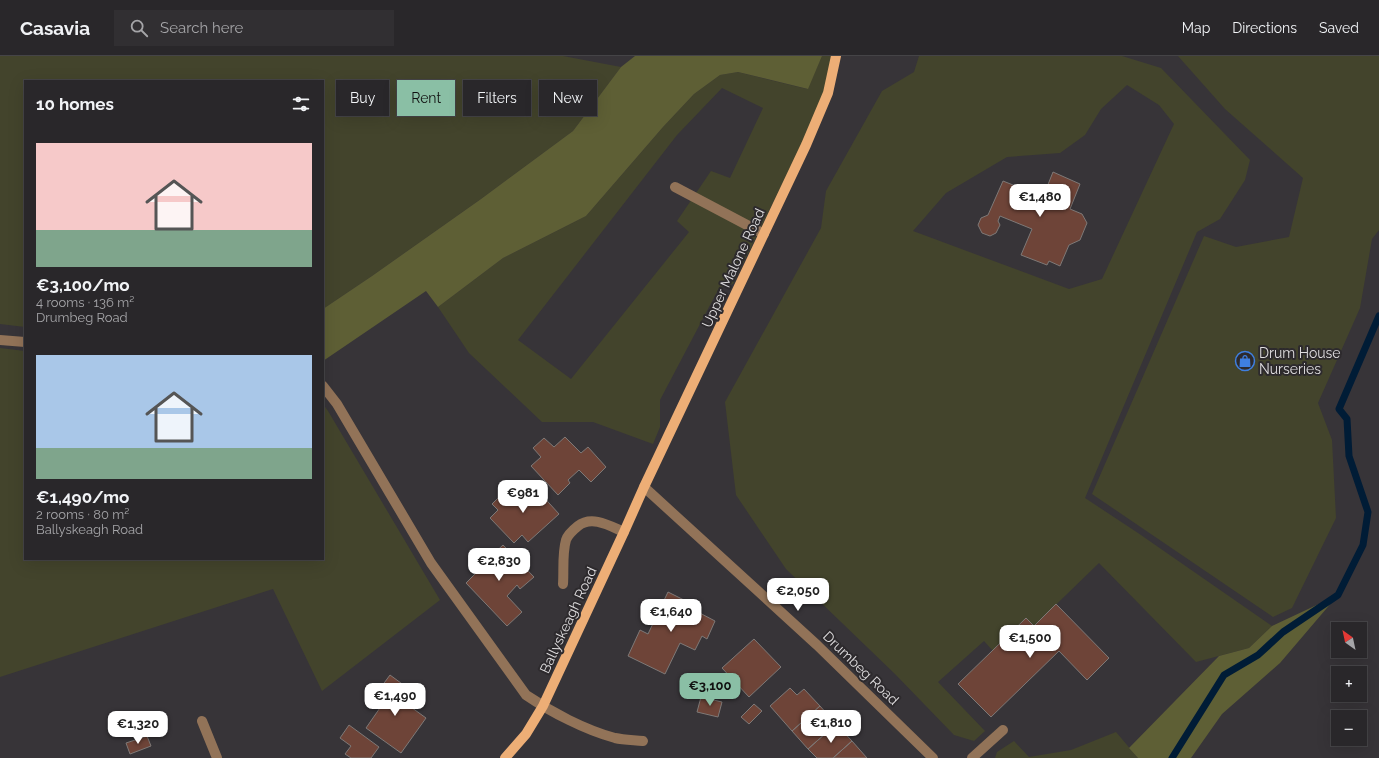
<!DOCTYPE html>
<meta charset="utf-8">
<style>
body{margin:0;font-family:Raleway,sans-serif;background:#312f32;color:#f1f3f6;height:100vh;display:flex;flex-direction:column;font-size:15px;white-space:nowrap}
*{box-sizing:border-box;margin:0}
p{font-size:13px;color:#a5a5a8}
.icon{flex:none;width:22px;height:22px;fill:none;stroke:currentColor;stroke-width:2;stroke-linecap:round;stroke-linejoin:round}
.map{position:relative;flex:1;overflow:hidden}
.side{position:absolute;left:24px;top:24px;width:300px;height:480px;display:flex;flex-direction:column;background:#29272a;border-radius:0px;box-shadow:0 4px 16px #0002,0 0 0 1px #454447}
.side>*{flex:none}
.banner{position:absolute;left:336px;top:24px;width:380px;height:36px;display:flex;gap:8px}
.needle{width:26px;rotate:327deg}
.fabs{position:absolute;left:1331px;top:566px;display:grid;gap:8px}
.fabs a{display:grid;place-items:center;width:36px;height:36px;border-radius:0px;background:#29272a;box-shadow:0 4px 16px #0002,0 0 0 1px #454447;font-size:20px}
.price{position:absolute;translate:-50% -34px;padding:0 9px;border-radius:8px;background:#fff;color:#222;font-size:13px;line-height:26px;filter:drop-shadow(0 1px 2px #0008)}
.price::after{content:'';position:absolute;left:50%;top:24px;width:12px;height:9px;margin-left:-6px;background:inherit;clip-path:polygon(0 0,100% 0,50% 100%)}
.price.active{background:#8abfa5;color:#111}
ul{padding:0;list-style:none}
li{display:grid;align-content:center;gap:8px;height:212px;padding:0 12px}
li span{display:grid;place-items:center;height:124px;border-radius:0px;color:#555}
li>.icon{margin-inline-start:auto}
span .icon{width:72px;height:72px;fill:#fffc;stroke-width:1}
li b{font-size:17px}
h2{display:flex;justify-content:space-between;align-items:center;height:48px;padding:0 12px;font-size:17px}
.tag{padding:0 14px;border-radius:0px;background:#29272a;box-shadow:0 4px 16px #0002,0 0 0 1px #454447;font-size:14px;line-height:36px}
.tag.active{background:#8abfa5;color:#111}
header{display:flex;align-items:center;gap:24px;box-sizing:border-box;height:56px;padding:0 20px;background:#29272a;border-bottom:1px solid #454447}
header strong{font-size:19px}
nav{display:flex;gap:22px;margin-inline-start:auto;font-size:14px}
.search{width:280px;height:36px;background:#312f32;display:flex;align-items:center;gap:10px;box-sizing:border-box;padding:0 14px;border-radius:0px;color:#a5a5a8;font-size:15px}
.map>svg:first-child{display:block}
.green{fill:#43442c;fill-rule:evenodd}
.forest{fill:#5e5f35}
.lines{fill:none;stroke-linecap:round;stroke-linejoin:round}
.stream{stroke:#001c36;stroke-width:7}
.building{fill:#6e4438;stroke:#7e7977}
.minor{stroke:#927358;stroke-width:10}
.major{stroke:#edae76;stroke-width:10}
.labels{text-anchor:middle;stroke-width:4;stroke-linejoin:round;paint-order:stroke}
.street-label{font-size:14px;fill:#dfdddf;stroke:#2d2a2d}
.poi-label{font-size:14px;fill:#dfdddf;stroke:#2d2a2d;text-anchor:start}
</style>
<header>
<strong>Casavia</strong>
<div class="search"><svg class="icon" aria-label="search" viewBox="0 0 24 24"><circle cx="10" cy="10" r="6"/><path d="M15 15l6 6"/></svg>Search here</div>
<nav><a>Map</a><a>Directions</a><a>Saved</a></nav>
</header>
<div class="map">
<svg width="1379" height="702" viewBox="0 0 1379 702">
<rect width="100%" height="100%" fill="#373438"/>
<!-- green -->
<path class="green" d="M0,0H563L621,11L573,75L481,143L372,220L323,253V25H25V271L0,268Z
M822,0H833L828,35L733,228L719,232L660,344V371L653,388L593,366H542L469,297L438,251L503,202L586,160L663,71L694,38L720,19L738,16L807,33ZM722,32L763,52L730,122L711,115L677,165L689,176L571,323L518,284L677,79Z
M919,0H1122L1161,12L1250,104L1245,124L1220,163L1197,176L1085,442L1138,477L1272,570L1249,592L1196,606L1099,507L1034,570L993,595L984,585L938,626L985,675L974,685L954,679L895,618L786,513L736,439L725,346L821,172L826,135L882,35L914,16ZM1127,29L1159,49L1174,68L1102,223L1069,233L913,175L946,137L1007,101L1060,97L1085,79L1101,53Z
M1178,0H1379V174L1372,183L1360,252L1318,347L1332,384L1336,462L1292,552L1273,561L1092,438L1204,180L1236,191L1289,181L1303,122L1225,53Z
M0,292L25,295V503H323V348L328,355L440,544L322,635L273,533L0,621Z
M1116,676L1138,702H995L997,696L1014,685L1029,701L1071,694Z"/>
<!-- forest -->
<path class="forest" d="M635,0H822L808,33L738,16L720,19L694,38L663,71L586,160L503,202L438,251L426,235L323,305V253L372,220L481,143L573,75L621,11Z
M1338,539L1280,607L1222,658L1191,702H1138L1129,692L1219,600L1249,592L1272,570Z"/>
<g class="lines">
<!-- stream -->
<path class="stream" d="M1172,702L1224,619L1258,599L1283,576L1338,539L1363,489L1368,456L1349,400L1347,363L1339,353L1379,260"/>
</g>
<!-- building -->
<path class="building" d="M1053,116L1080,128L1070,153L1082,158L1087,167L1080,184L1069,189L1060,210L1049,205L1047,209L1021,199L1032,173L1000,160L998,165L1000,169L996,177L990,180L982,177L978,169L981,162L988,159L1003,125L1043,141Z
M565,381L581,397L588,391L606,411L591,426L579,414L568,424L570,427L558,439L531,410L541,401L533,392L544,382L554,391Z
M530,426L559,458L528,486L522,479L514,487L490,462L498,454L492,448L503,437L512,446L517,442L515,440Z
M503,489L534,521L520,533L517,529L507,540L522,556L507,570L466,527L477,516L469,507L480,497L489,506L491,503L489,502Z
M668,536L698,551L696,555L715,565L707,583L702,580L695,594L680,587L665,618L628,600L640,574L648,578Z
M1056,548L1109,602L1087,624L1059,595L991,661L958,628L1026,562L1034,570Z
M754,583L781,611L749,641L722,612Z
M390,619L405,630L397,641L426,662L401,697L366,672L382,649L373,642Z
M790,632L797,639L804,633L820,650L792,675L770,650Z
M701,641L722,646L718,661L697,656Z
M754,648L762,655L749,668L741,661Z
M820,650L836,668L808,693L792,675Z
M836,668L852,685L833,702H817L808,693Z
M349,669L379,691L371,702H351L345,698L351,690L340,682Z
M147,680L151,690L130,698L126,687Z
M852,685L867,702H833Z"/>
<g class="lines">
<!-- minor -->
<path class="minor" d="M675,131L764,178
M0,284L25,286
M323,330L337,348L431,507L526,639C551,656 585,674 615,682C624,684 634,684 643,685
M644,431L817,589L933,702
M563,528C564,514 562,498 566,484C568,478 573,474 578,470C592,459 610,470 624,476
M202,665L217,702
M972,702L1003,674"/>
<!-- major -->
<path class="major" d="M505,702L526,678L543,650L624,476L644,431L806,89L828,37L836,0"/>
</g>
<!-- icons -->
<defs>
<g id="shop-ring" transform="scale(1)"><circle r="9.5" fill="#2d2a2d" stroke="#3f7fe0" stroke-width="1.5"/><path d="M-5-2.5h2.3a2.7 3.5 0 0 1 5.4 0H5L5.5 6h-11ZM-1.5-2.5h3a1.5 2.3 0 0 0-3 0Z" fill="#3f7fe0"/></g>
</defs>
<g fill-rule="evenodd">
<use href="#shop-ring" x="1245" y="305"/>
</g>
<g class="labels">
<!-- street labels -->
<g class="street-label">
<text transform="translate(733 212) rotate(-65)" y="5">Upper Malone Road</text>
<text transform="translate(568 564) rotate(-65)" y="5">Ballyskeagh Road</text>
<text transform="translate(861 612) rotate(44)" y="5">Drumbeg Road</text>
</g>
<!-- poi labels -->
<g class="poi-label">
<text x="1259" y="302">Drum House<tspan x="1259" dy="16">Nurseries</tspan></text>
</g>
</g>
</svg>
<div class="fabs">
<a><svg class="needle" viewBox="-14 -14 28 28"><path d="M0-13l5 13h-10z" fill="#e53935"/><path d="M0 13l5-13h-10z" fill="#a5a5a8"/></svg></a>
<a>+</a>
<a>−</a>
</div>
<b class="price" style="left:1040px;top:162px">€1,480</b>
<b class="price" style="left:523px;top:458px">€981</b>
<b class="price" style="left:499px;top:526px">€2,830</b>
<b class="price" style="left:798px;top:556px">€2,050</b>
<b class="price" style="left:671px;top:577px">€1,640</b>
<b class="price" style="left:1030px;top:603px">€1,500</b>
<b class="price active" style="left:710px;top:651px">€3,100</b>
<b class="price" style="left:395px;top:661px">€1,490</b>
<b class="price" style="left:831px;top:688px">€1,810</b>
<b class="price" style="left:138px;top:689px">€1,320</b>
<div class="banner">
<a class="tag">Buy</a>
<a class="tag active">Rent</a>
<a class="tag">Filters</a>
<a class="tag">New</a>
</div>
<section class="side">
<h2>10 homes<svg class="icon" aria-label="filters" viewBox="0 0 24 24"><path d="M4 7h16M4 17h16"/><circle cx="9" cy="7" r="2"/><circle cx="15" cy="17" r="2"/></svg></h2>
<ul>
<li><span style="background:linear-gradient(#f6c9c9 70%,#7fa58c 0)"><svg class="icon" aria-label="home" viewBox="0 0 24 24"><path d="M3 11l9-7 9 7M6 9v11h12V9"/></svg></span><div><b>€3,100/mo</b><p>4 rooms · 136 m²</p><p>Drumbeg Road</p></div></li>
<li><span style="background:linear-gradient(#a9c7e8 75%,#7fa58c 0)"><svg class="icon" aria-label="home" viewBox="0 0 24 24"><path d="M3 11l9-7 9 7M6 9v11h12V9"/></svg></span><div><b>€1,490/mo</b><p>2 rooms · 80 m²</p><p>Ballyskeagh Road</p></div></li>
</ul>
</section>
</div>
